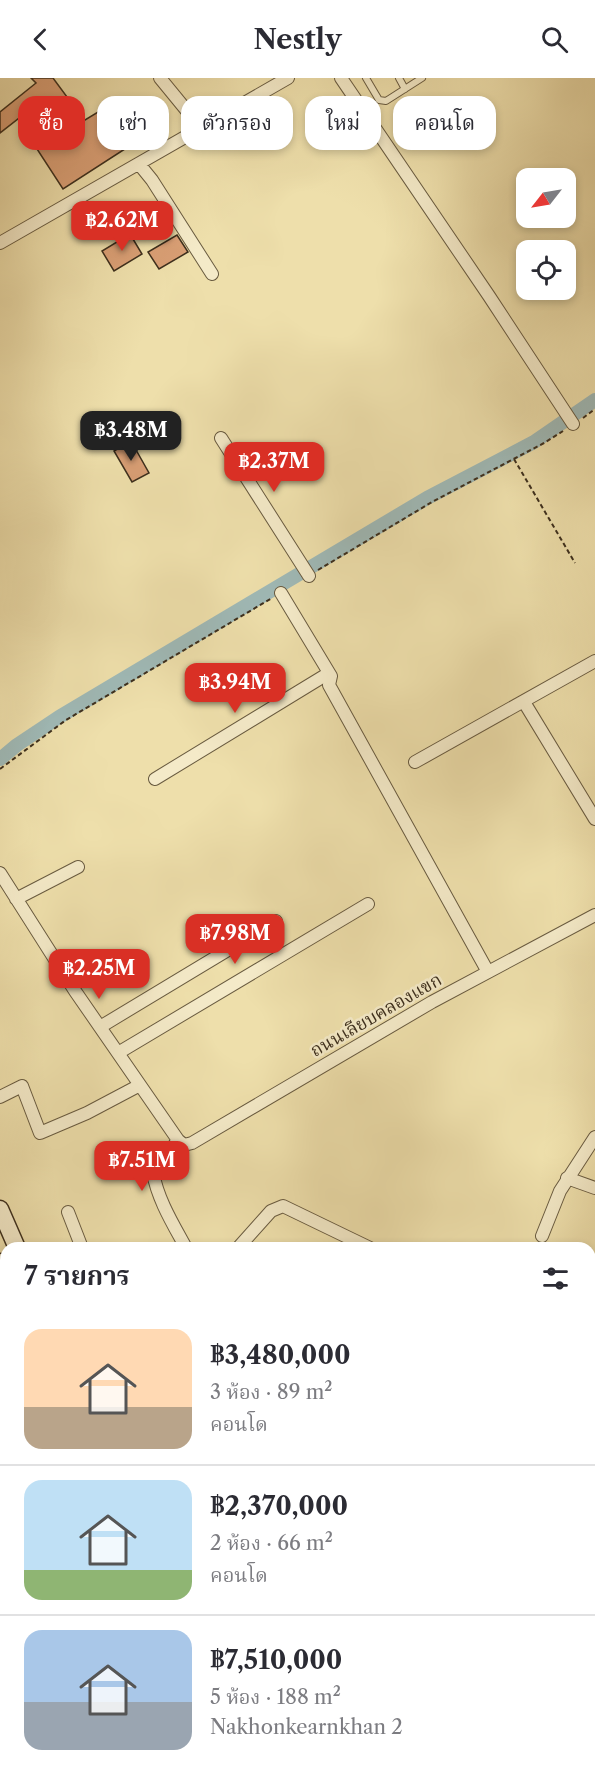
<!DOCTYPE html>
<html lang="th">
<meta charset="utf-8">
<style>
body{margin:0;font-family:"Libre Caslon Text","Noto Serif Thai",serif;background:#f2f2f3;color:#2b2b33;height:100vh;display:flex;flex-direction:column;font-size:22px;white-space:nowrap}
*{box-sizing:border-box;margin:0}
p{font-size:20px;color:#7c7c81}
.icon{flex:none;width:33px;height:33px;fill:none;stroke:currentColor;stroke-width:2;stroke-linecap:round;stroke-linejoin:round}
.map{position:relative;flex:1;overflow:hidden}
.panel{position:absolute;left:0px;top:1164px;width:596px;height:536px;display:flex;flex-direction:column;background:#fff;border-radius:18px 18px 0 0;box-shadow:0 3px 9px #0003}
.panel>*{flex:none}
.guide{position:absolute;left:18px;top:18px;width:560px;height:54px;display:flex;gap:12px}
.needle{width:39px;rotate:239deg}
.fabs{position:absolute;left:516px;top:90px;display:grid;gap:12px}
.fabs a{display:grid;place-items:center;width:60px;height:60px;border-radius:12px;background:#fff;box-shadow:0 3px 9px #0003;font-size:30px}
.price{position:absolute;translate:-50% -51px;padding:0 14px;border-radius:12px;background:#d93025;color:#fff;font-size:20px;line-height:39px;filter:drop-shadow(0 2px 3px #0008)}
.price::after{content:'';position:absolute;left:50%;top:36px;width:18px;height:14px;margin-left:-9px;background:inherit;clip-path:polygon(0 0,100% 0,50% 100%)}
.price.current{background:#222;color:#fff}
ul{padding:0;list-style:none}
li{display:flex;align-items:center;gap:18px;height:150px;padding:0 24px}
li+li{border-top:2px solid #e1e1e2}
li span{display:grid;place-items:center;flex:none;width:168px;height:120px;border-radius:18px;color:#555}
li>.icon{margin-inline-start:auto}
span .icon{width:72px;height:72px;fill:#fffc;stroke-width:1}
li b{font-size:26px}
h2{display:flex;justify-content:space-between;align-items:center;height:72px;padding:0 24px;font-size:26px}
.tag{padding:0 21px;border-radius:18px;background:#fff;box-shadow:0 3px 9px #0003;font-size:21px;line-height:54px}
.tag.current{background:#d93025;color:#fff}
header{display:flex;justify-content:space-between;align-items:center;height:78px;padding:0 24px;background:#fff;font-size:27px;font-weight:700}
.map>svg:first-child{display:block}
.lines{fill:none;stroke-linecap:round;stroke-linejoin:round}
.canal{stroke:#9fb9b6;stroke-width:14}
.building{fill:#d99f75;stroke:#3d2f1d;stroke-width:1.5}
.lane-casing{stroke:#695b40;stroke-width:8}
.street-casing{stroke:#695b40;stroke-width:14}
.secondary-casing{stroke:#3d2f1d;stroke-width:19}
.path{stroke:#3d2f1d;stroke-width:2;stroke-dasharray:4.5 3;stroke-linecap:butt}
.lane{stroke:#f4eac8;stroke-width:6}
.street{stroke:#f4eac8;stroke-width:12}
.secondary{stroke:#f4eac8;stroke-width:16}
.labels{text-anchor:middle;stroke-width:5;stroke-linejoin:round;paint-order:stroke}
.street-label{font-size:18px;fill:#3d2f1d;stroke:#f4eac8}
</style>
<header><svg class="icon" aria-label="back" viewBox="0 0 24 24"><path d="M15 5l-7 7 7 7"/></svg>Nestly<svg class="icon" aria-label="search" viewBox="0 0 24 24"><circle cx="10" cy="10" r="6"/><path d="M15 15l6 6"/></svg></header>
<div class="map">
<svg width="595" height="1699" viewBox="0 0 595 1699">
<rect width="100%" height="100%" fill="#eedfab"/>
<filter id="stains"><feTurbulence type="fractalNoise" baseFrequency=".00333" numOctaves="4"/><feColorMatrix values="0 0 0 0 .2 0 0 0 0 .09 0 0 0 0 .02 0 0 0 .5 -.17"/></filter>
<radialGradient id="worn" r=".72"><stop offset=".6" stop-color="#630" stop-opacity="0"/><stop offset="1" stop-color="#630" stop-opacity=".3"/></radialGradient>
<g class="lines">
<!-- canal -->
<path class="canal" d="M0,681L17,667L59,639L427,420L534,364L595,322
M0,1469L6,1463"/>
</g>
<!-- building -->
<path class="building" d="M31,0H53L73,27L60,37L46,19L0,55V34L36,5Z
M103,31L128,69L63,111L37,71Z
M130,156L142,176L114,193L102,173Z
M177,157L188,174L159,191L148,174Z
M131,363L149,395L132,404L114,373Z"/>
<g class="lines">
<!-- lane casing -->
<g class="lane-casing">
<path id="lane" d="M366,0L379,22L386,23L422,0
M399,0L405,11"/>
</g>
<!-- street casing -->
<g class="street-casing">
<path id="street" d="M160,0L201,50
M341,0L489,218L573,346
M139,86L152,102L212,196
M0,165L288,0
M221,360L309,498
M281,515L331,598L329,607L488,894
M524,624L595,741
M415,684L595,583
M155,701L329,595
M0,795L75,913L178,1062L184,1067L192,1065L432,924L595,837
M16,821L78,789
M100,949L276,843
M118,975L368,826
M0,1019L22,1008L40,1055L87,1035L140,1007
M178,1062L153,1095C158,1122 173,1146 186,1170
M567,1100L595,1110
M68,1134L82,1170
M542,1158L560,1113L595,1059
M238,1170L271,1133L283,1128L370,1170
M590,1268L595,1270
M590,1530L595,1521
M0,1660L6,1664
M57,1694L66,1699
M191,1694L201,1699
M400,1694H403
M376,1699L381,1694
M526,1699L529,1694"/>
</g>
<!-- secondary casing -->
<g class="secondary-casing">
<path id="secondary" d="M0,1131L17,1170
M0,1184L6,1198
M590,1628L595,1631
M590,1650L595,1653"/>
</g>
<!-- path -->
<path class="path" d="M583,340L595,331
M514,381L575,485
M318,492L432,424L544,365L563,353
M0,691L66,642L272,520"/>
<!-- lane -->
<use href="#lane" class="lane"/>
<!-- street -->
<use href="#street" class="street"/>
<!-- secondary -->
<use href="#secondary" class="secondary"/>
</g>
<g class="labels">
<!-- street labels -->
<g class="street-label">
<text transform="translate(376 937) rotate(-30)" y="6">ถนนเลียบคลองแขก</text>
</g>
</g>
<rect width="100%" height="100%" filter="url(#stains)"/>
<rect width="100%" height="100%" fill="url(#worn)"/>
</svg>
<div class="fabs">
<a><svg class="needle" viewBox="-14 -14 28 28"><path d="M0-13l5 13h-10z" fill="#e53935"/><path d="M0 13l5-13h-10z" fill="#7c7c81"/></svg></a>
<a><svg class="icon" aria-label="locate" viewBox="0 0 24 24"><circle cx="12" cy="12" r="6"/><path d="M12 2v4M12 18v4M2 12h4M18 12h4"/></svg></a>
</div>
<b class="price" style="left:122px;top:174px">฿2.62M</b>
<b class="price current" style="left:131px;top:384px">฿3.48M</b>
<b class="price" style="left:274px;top:415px">฿2.37M</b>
<b class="price" style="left:235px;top:636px">฿3.94M</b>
<b class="price" style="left:235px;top:887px">฿7.98M</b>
<b class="price" style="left:99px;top:922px">฿2.25M</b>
<b class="price" style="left:142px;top:1114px">฿7.51M</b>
<div class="guide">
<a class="tag current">ซื้อ</a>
<a class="tag">เช่า</a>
<a class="tag">ตัวกรอง</a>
<a class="tag">ใหม่</a>
<a class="tag">คอนโด</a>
</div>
<section class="panel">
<h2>7 รายการ<svg class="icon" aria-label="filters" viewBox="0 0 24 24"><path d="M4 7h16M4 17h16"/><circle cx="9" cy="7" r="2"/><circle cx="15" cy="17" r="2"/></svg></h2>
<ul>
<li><span style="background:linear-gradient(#ffd9b3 65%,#b9a48a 0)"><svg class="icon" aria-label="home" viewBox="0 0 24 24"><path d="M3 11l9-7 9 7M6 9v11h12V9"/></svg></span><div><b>฿3,480,000</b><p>3 ห้อง · 89 m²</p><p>คอนโด</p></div></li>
<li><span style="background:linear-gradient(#bfe0f5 75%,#8fb573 0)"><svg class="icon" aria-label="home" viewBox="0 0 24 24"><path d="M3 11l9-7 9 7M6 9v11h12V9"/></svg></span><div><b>฿2,370,000</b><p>2 ห้อง · 66 m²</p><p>คอนโด</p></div></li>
<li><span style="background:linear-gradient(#a9c7e8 60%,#9aa5b1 0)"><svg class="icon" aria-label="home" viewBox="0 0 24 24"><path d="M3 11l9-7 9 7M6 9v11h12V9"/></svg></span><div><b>฿7,510,000</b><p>5 ห้อง · 188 m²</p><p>Nakhonkearnkhan 2</p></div></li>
</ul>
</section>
</div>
